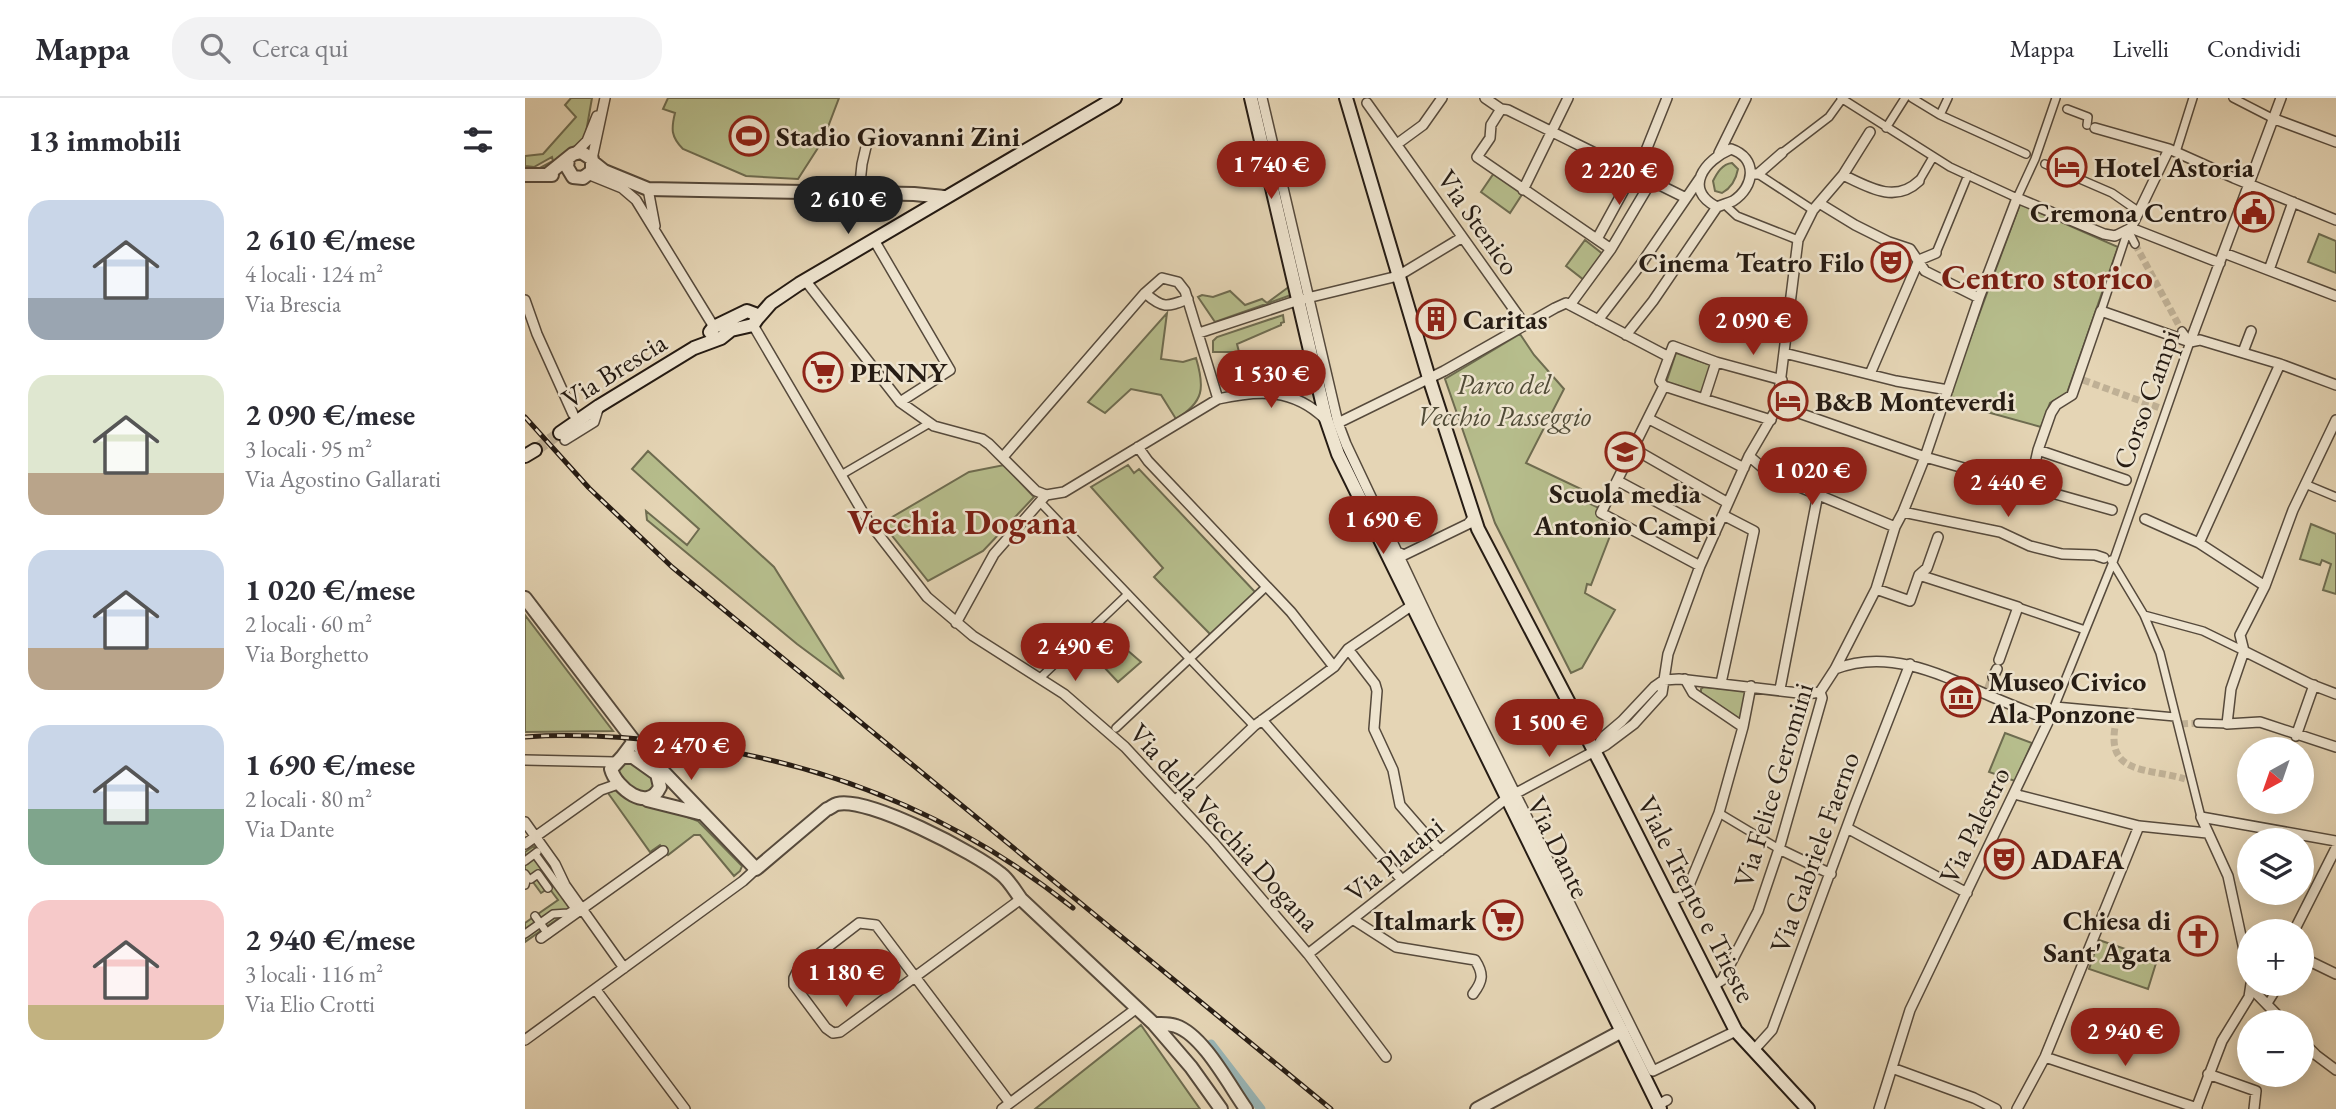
<!DOCTYPE html>
<html lang="it">
<meta charset="utf-8">
<style>
body{margin:0;font-family:"EB Garamond",serif;background:#f2f2f3;color:#2b2b33;height:100vh;display:flex;flex-direction:column;font-size:26px;white-space:nowrap}
*{box-sizing:border-box;margin:0}
p{font-size:23px;color:#7c7c81}
.icon{flex:none;width:38px;height:38px;fill:none;stroke:currentColor;stroke-width:2;stroke-linecap:round;stroke-linejoin:round}
.map{position:relative;flex:1;overflow:hidden}
.side{display:flex;flex-direction:column;background:#fff;width:525px}
.side>*{flex:none}
.needle{width:46px;rotate:220deg}
.tools{position:absolute;left:1712px;top:639px;display:grid;gap:14px}
.tools a{display:grid;place-items:center;width:77px;height:77px;border-radius:50%;background:#fff;box-shadow:0 4px 18px #0003;font-size:35px}
.price{position:absolute;translate:-50% -60px;padding:0 16px;border-radius:24px;background:#8f2418;color:#fff;font-size:23px;line-height:46px;filter:drop-shadow(0 2px 4px #0008)}
.price::after{content:'';position:absolute;left:50%;top:42px;width:21px;height:16px;margin-left:-10px;background:inherit;clip-path:polygon(0 0,100% 0,50% 100%)}
.price.current{background:#222;color:#fff}
ul{padding:0;list-style:none}
li{display:flex;align-items:center;gap:21px;height:175px;padding:0 28px}
li span{display:grid;place-items:center;flex:none;width:196px;height:140px;border-radius:21px;color:#555}
li>.icon{margin-inline-start:auto}
span .icon{width:84px;height:84px;fill:#fffc;stroke-width:1}
li b{font-size:30px}
h2{display:flex;justify-content:space-between;align-items:center;height:84px;padding:0 28px;font-size:30px}
header{display:flex;align-items:center;gap:42px;box-sizing:border-box;height:98px;padding:0 35px;background:#fff;border-bottom:2px solid #e1e1e2}
header strong{font-size:33px}
nav{display:flex;gap:38px;margin-inline-start:auto;font-size:24px}
.search{width:490px;height:63px;background:#f2f2f3;display:flex;align-items:center;gap:18px;box-sizing:border-box;padding:0 24px;border-radius:28px;color:#7c7c81;font-size:26px}
main{display:flex;flex:1;min-height:0}
.map>svg:first-child{display:block}
.green{fill:#b6bd8c;stroke:#6e6c50;stroke-width:2}
.lines{fill:none;stroke-linecap:round;stroke-linejoin:round}
.canal{stroke:#99b6b7;stroke-width:9}
.pedestrian-tunnel{stroke:#bfb095;stroke-width:7;stroke-dasharray:7 3.5;stroke-linecap:butt}
.minor-tunnel{stroke:#bfb095;stroke-width:9;stroke-dasharray:9 4.5;stroke-linecap:butt}
.secondary-tunnel{stroke:#bfb095;stroke-width:12;stroke-dasharray:12 6;stroke-linecap:butt}
.pedestrian-casing{stroke:#564a3c;stroke-width:10}
.minor-casing{stroke:#564a3c;stroke-width:12}
.tertiary-casing{stroke:#564a3c;stroke-width:16}
.secondary-casing{stroke:#261c14;stroke-width:16}
.pedestrian{stroke:#eee4cf;stroke-width:7}
.minor{stroke:#eee4cf;stroke-width:9}
.tertiary{stroke:#eee4cf;stroke-width:12}
.secondary{stroke:#eee4cf;stroke-width:12}
.rail-casing{stroke:#261c14;stroke-width:5}
.rail{stroke:#eee4cf;stroke-width:2.5;stroke-dasharray:8;stroke-linecap:butt}
.labels{text-anchor:middle;stroke-width:5;stroke-linejoin:round;paint-order:stroke}
.poi-label{font-size:28px;font-weight:bold;fill:#261c14;stroke:#eee4cf;text-anchor:start}
.street-label{font-size:28px;fill:#261c14;stroke:#eee4cf}
.park-label{font-size:28px;font-style:italic;fill:#514c38;stroke:#eee4cf}
.district-label{font-size:35px;font-weight:bold;fill:#7a1f14;stroke:#eee4cf}
</style>
<header>
<strong>Mappa</strong>
<div class="search"><svg class="icon" aria-label="search" viewBox="0 0 24 24"><circle cx="10" cy="10" r="6"/><path d="M15 15l6 6"/></svg>Cerca qui</div>
<nav><a>Mappa</a><a>Livelli</a><a>Condividi</a></nav>
</header>
<main>
<section class="side">
<h2>13 immobili<svg class="icon" aria-label="filters" viewBox="0 0 24 24"><path d="M4 7h16M4 17h16"/><circle cx="9" cy="7" r="2"/><circle cx="15" cy="17" r="2"/></svg></h2>
<ul>
<li><span style="background:linear-gradient(#c9d6e8 70%,#9aa5b1 0)"><svg class="icon" aria-label="home" viewBox="0 0 24 24"><path d="M3 11l9-7 9 7M6 9v11h12V9"/></svg></span><div><b>2 610 €/mese</b><p>4 locali · 124 m²</p><p>Via Brescia</p></div></li>
<li><span style="background:linear-gradient(#dfe7d0 70%,#b9a48a 0)"><svg class="icon" aria-label="home" viewBox="0 0 24 24"><path d="M3 11l9-7 9 7M6 9v11h12V9"/></svg></span><div><b>2 090 €/mese</b><p>3 locali · 95 m²</p><p>Via Agostino Gallarati</p></div></li>
<li><span style="background:linear-gradient(#c9d6e8 70%,#b9a48a 0)"><svg class="icon" aria-label="home" viewBox="0 0 24 24"><path d="M3 11l9-7 9 7M6 9v11h12V9"/></svg></span><div><b>1 020 €/mese</b><p>2 locali · 60 m²</p><p>Via Borghetto</p></div></li>
<li><span style="background:linear-gradient(#c9d6e8 60%,#7fa58c 0)"><svg class="icon" aria-label="home" viewBox="0 0 24 24"><path d="M3 11l9-7 9 7M6 9v11h12V9"/></svg></span><div><b>1 690 €/mese</b><p>2 locali · 80 m²</p><p>Via Dante</p></div></li>
<li><span style="background:linear-gradient(#f6c9c9 75%,#c2b280 0)"><svg class="icon" aria-label="home" viewBox="0 0 24 24"><path d="M3 11l9-7 9 7M6 9v11h12V9"/></svg></span><div><b>2 940 €/mese</b><p>3 locali · 116 m²</p><p>Via Elio Crotti</p></div></li>
</ul>
</section>
<div class="map">
<svg width="1811" height="1011" viewBox="0 0 1811 1011">
<rect width="100%" height="100%" fill="#e5d5b5"/>
<filter id="stains"><feTurbulence type="fractalNoise" baseFrequency=".00286" numOctaves="4"/><feColorMatrix values="0 0 0 0 .2 0 0 0 0 .09 0 0 0 0 .02 0 0 0 .5 -.17"/></filter>
<radialGradient id="worn" r=".72"><stop offset=".6" stop-color="#630" stop-opacity="0"/><stop offset="1" stop-color="#630" stop-opacity=".3"/></radialGradient>
<!-- green -->
<path class="green" d="M46,0H67L60,40L22,71H13L28,63L27,59L9,69L0,68V58L18,56L51,19L40,7Z
M143,0H314L298,42L273,81L221,78L158,51C146,39 146,31 150,15L138,11Z
M1207,65L1213,71C1211,82 1206,90 1197,95L1190,93L1188,83C1192,75 1197,66 1207,65Z
M969,75L998,95L985,115L956,94Z
M1495,106L1593,149L1542,295L1525,305L1516,329L1422,303Z
M1794,136L1811,143V175L1783,164Z
M1060,142L1079,157L1059,182L1041,168Z
M765,188L766,197L690,224L673,199L677,197L688,199L705,193L720,207L737,201L742,205Z
M642,215L636,261L658,264L671,260C680,290 679,304 651,321L636,297L606,291L580,315L563,304Z
M758,217L759,224L756,225V227L712,246L714,254H688V243L692,239Z
M995,236L1009,257L1039,291L1001,365L1056,391L1053,400L1074,410L1072,415L1090,425L1066,487L1062,486L1060,495L1090,512L1057,570L1046,575L970,425L920,281Z
M1151,255L1186,267L1176,297L1141,285Z
M123,353L249,469L319,581L272,546L122,422L121,413L162,447L174,431L107,371Z
M479,367L509,399L458,453L403,483L357,425L444,374Z
M603,367L609,375L614,371L731,495L686,537L629,479L638,470L566,389Z
M1786,426L1811,436V496L1798,492L1806,466L1797,462L1795,467L1775,461Z
M0,517L88,633L0,634Z
M594,545L616,564L593,584L577,567Z
M1179,589L1222,593L1217,623L1176,595V591Z
M1480,635L1507,645L1490,683L1464,674Z
M107,663L121,672L131,685L121,697L106,691L92,677L93,666Z
M90,692L173,723L217,768L215,773L209,778L175,737H169L143,757L135,747L125,754L83,695Z
M9,748L51,808L0,844V825L33,802L24,790L16,795L5,780L0,783V754Z
M1574,842L1632,862L1623,891L1564,871Z
M616,927L675,1011H510Z"/>
<g class="lines">
<!-- canal -->
<path class="canal" d="M686,946L736,1011"/>
<!-- pedestrian-tunnel -->
<path class="pedestrian-tunnel" d="M1610,146L1657,233
M1558,282L1635,310
M1592,620C1577,678 1621,669 1660,681
M1656,626L1673,625"/>
<!-- minor-tunnel -->
<path class="minor-tunnel" d="M1463,592L1468,579"/>
<!-- secondary-tunnel -->
<path class="secondary-tunnel" d="M10,352L35,335"/>
<!-- pedestrian casing -->
<g class="pedestrian-casing">
<path id="pedestrian" d="M1316,0L1425,69L1492,100L1510,61L1531,0
M1387,0L1415,17L1501,56
M1708,0L1747,20
M1542,11L1563,19L1562,27
M1415,17L1423,0
M1361,30L1380,0
M1651,54L1668,0
M1257,55L1304,19L1317,1
M1520,66L1587,95L1613,113
M1233,76L1288,112
M1394,83L1408,59
M1199,106L1212,118L1273,142
M1603,132L1610,146
M1411,155L1443,77
M1576,213L1603,132
M316,377L405,325
M1780,386L1811,399
M515,404L729,628
M1586,462L1619,517L1635,555L1676,719
M1493,509L1560,532
M1619,517L1678,533L1719,553
M515,580L603,496
M1530,608L1650,619
M1524,622L1588,464L1665,244L1657,233
M1673,625L1702,626
M591,630L742,488
M1194,715L1254,751
M0,763L12,754
M0,776L2,779L0,787
M6,781L13,776L23,790
M10,818L23,836
M0,836L28,816L43,815L50,811L10,756
M1742,907L1755,886"/>
</g>
<!-- minor casing -->
<g class="minor-casing">
<path id="minor" d="M737,0L813,325L821,346L908,530L1128,973
M960,0L976,11L983,12L1161,100
M842,5L1000,227
M976,11L966,27L965,40L952,59L1086,151
M1747,20L1811,44
M1570,30L1644,51L1709,80L1811,122
M872,46L898,27L917,0
M1206,51C1233,60 1230,89 1208,103C1203,105 1197,107 1192,109C1157,91 1180,62 1206,51Z
M51,54L62,43L72,18
M1194,55L1221,0
M67,61L80,0
M1226,76H1233L1257,55
M65,77L97,90L111,102L189,229
M1318,77C1343,89 1370,106 1394,83
M123,91L130,128
M998,92L1043,0
M334,95L337,66L344,36
M1294,105L1330,127L1364,144L1385,151L1400,173L1454,200
M1606,130L1644,51
M1072,141L1107,77L1112,75L1142,0
M349,142L425,272L375,304
M1699,155L1811,198
M1394,162L1411,155
M1744,172L1768,104
M280,182L375,304L409,328L457,341L464,346L511,393L521,397L539,394L693,301C734,292 768,290 800,321
M620,195C638,211 642,209 663,201
M0,202L12,236L48,316
M1045,207L1086,151L1127,82
M1045,207L1144,259
M1073,222L1116,166L1175,80
M228,227L343,423L402,499L448,538L539,596L600,649L688,744L783,856L861,959
M674,235L774,202L873,178L936,140
M1101,237L1128,203L1192,109
M1665,244L1756,0
M1665,244L1675,242L1755,266L1811,287
M1148,248L1191,264L1179,301L1139,288L1135,283Z
M1718,254L1726,233
M1259,255L1371,283L1423,292
M1191,264L1257,282
M1345,276L1394,162
M1139,288L1076,415L1175,468
M1179,301L1246,322
M1252,310L1274,315L1400,359L1587,412
M1124,321L1219,370
M813,325L919,273L1030,210L1041,205L1045,207
M40,342L69,324L74,308
M613,349L623,363L766,514L809,569
M1109,351L1203,405
M1513,352L1601,382
M1224,358L1246,377L1370,429
M478,359L620,195L637,180L653,184L660,193L693,301
M1093,383L1190,435
M1505,388L1513,352L1526,315L1531,307L1547,297L1576,213L1665,244
M1378,414L1475,434L1505,448L1537,456L1570,457L1579,460
M1620,421L1674,445L1740,488
M1674,445L1755,266
M872,454L879,457L943,426L948,420
M1394,477L1493,509L1474,562
M1394,477L1402,470L1413,439
M1351,491L1385,503L1394,477
M431,525L469,456L521,397
M823,551L850,586L852,593L849,631L868,672L875,707L915,753
M1719,553L1715,537L1740,488L1768,412L1811,322
M1719,553L1706,591L1702,626L1735,624L1811,649
M1719,553L1785,586L1811,596
M1310,571C1361,551 1411,574 1458,595C1479,604 1502,613 1524,622L1385,912L1354,1011
M1468,579L1472,571
M1160,581L1168,595L1218,629
M1196,585L1229,433L1198,417
M1255,591L1293,396
M737,622L877,782
M1771,638L1789,587
M1071,652L1077,640L1097,623L1129,589L1139,582L1154,581L1282,596L1295,594
M0,662L90,664
M1491,694L1493,697L1614,728L1682,735
M651,702L729,628L809,569L823,551L886,508
M1676,719L1703,778L1724,875
M1676,719L1811,743
M0,724L30,766L40,787L99,870
M1322,730L1442,795
M0,746L76,692L93,686
M1254,751L1306,776
M1143,799L1152,800L1160,797L1194,715L1218,629L1226,588
M829,822L871,849L950,862C959,876 958,883 948,896
M1769,833L1811,750
M16,840L138,753
M783,856L982,700L1081,647L1109,626L1137,595L1143,556L1175,468L1224,358L1252,310L1273,142L1288,112L1318,77L1345,34
M1776,859L1811,876
M1188,888L1197,882L1233,813L1254,751L1297,600L1295,594L1310,571L1351,491L1370,429L1378,414L1400,359L1454,200L1492,100L1579,136L1590,138L1606,130L1695,165
M1726,890L1759,924
M71,892L160,1011
M0,942L218,783L231,771
M1776,942L1791,957L1811,972
M1228,953L1247,932L1330,707L1385,566
M1520,959L1672,1010
M1367,970L1449,1000L1471,1011
M1128,973L1211,933
M1683,976L1731,993L1729,1011
M485,1005L351,827L334,825L273,872L269,880V887L301,930L308,935L315,934L496,801
M1133,1007L1142,1002
M477,1011L612,910
M1492,1011L1520,959L1614,728
M1671,1011L1697,943L1724,899L1726,886"/>
</g>
<!-- tertiary casing -->
<g class="tertiary-casing">
<path id="tertiary" d="M69,65L79,73L123,91L389,96L419,99
M0,77H27
M22,77L48,56L56,54L67,61V73L58,80L48,79L42,69L43,61
M0,500L109,643
M97,659L109,643L231,771L302,711C306,710 308,707 312,706C342,698 451,755 476,776C484,782 490,793 496,801L629,926L666,969L696,1011
M97,659H108L132,676L135,689C123,715 91,690 86,671Z
M122,702L174,715
M629,926C636,926 644,925 651,928C678,937 704,987 721,1011
M952,1011L1097,933"/>
</g>
<!-- secondary casing -->
<g class="secondary-casing">
<path id="secondary" d="M726,0L801,321L813,356L1135,1011
M821,0L904,280L953,431L1076,666L1211,933L1283,1011
M232,221L246,205L274,186L590,0
M35,335L74,308L169,250L196,240L206,232L228,227L232,221L230,216L222,213L189,229L185,234L190,240
M0,358L10,352"/>
</g>
<!-- pedestrian -->
<use href="#pedestrian" class="pedestrian"/>
<!-- minor -->
<use href="#minor" class="minor"/>
<!-- tertiary -->
<use href="#tertiary" class="tertiary"/>
<!-- secondary -->
<use href="#secondary" class="secondary"/>
<!-- rail casing -->
<g class="rail-casing">
<path id="rail" d="M0,319L64,390L147,469L806,1011
M0,639C54,635 105,639 158,646C304,665 433,718 548,810"/>
</g>
<!-- rail -->
<use href="#rail" class="rail"/>
</g>
<!-- icons -->
<defs>
<g id="stadium-ring" transform="scale(2.0125)"><circle r="9.5" fill="#eee4cf" stroke="#8f2418" stroke-width="1.5"/><path d="M0-5a6.5 5 0 1 0 0 10a6.5 5 0 1 0 0-10ZM-3.5-1.8h7v3.6h-7Z" fill="#8f2418"/></g>
<g id="hotel-ring" transform="scale(2.0125)"><circle r="9.5" fill="#eee4cf" stroke="#8f2418" stroke-width="1.5"/><path d="M-6-4.5h1.5V1H6V5H4.5V3h-9V5H-6ZM-4 0a1.8 1.8 0 1 1 3.6 0ZM.5 0V-2.5h3Q6-2.5 6 0Z" fill="#8f2418"/></g>
<g id="civic-ring" transform="scale(2.0125)"><circle r="9.5" fill="#eee4cf" stroke="#8f2418" stroke-width="1.5"/><path d="M-.6-6.5H3V-4.5H.6V-3L4-1V1h2V6H-6V1h2V-1L-.6-3ZM-1.2 2.5V6h2.4V2.5Z" fill="#8f2418"/></g>
<g id="theatre-ring" transform="scale(2.0125)"><circle r="9.5" fill="#eee4cf" stroke="#8f2418" stroke-width="1.5"/><path d="M-5-5.5Q0-4 5-5.5V0Q5 5 0 6Q-5 5-5 0ZM-3.3-2.5H-1v1.5H-3.3ZM1-2.5H3.3v1.5H1ZM-2.8 1Q0 5.5 2.8 1Z" fill="#8f2418"/></g>
<g id="building-ring" transform="scale(2.0125)"><circle r="9.5" fill="#eee4cf" stroke="#8f2418" stroke-width="1.5"/><path d="M-4-6H4V6H1V3H-1V6H-4ZM-2.5-4.3h1.7v1.8h-1.7ZM.8-4.3h1.7v1.8H.8ZM-2.5-1h1.7V.8h-1.7ZM.8-1h1.7V.8H.8Z" fill="#8f2418"/></g>
<g id="supermarket-ring" transform="scale(2.0125)"><circle r="9.5" fill="#eee4cf" stroke="#8f2418" stroke-width="1.5"/><path d="M-6-5.5h2.5l.6 2H6L4.5 2H-2.5L-4.4-4H-6ZM-1.5 3.2a1.3 1.3 0 1 0 .1 0ZM3 3.2a1.3 1.3 0 1 0 .1 0Z" fill="#8f2418"/></g>
<g id="school-ring" transform="scale(2.0125)"><circle r="9.5" fill="#eee4cf" stroke="#8f2418" stroke-width="1.5"/><path d="M0-5L7-2L0 1L-7-2ZM-4 1L0 2.5L4 1V4Q0 6-4 4Z" fill="#8f2418"/></g>
<g id="museum-ring" transform="scale(2.0125)"><circle r="9.5" fill="#eee4cf" stroke="#8f2418" stroke-width="1.5"/><path d="M0-6L6-3V-2H-6V-3ZM-5-1h2V3h-2ZM-1-1h2V3h-2ZM3-1h2V3H3ZM-6 4H6V6H-6Z" fill="#8f2418"/></g>
<g id="church-ring" transform="scale(2.0125)"><circle r="9.5" fill="#eee4cf" stroke="#8f2418" stroke-width="1.5"/><path d="M-1.2-6h2.4v3.5h3.3v2.4h-3.3V6h-2.4V-.1h-3.3v-2.4h3.3Z" fill="#8f2418"/></g>
</defs>
<g fill-rule="evenodd">
<use href="#stadium-ring" x="224" y="38"/>
<use href="#hotel-ring" x="1542" y="69"/>
<use href="#civic-ring" x="1729" y="114"/>
<use href="#theatre-ring" x="1366" y="164"/>
<use href="#building-ring" x="911" y="221"/>
<use href="#supermarket-ring" x="298" y="274"/>
<use href="#hotel-ring" x="1263" y="303"/>
<use href="#school-ring" x="1100" y="354"/>
<use href="#museum-ring" x="1436" y="599"/>
<use href="#theatre-ring" x="1479" y="761"/>
<use href="#supermarket-ring" x="978" y="822"/>
<use href="#church-ring" x="1673" y="838"/>
</g>
<g class="labels">
<!-- poi labels -->
<g class="poi-label">
<text x="251" y="48">Stadio Giovanni Zini</text>
<text x="1569" y="79">Hotel Astoria</text>
<text x="1702" y="124" text-anchor="end">Cremona Centro</text>
<text x="1339" y="174" text-anchor="end">Cinema Teatro Filo</text>
<text x="938" y="231">Caritas</text>
<text x="325" y="284">PENNY</text>
<text x="1290" y="313">B&amp;B Monteverdi</text>
<text x="1100" y="405" text-anchor="middle">Scuola media<tspan x="1100" dy="32">Antonio Campi</tspan></text>
<text x="1463" y="593">Museo Civico<tspan x="1463" dy="32">Ala Ponzone</tspan></text>
<text x="1506" y="771">ADAFA</text>
<text x="951" y="832" text-anchor="end">Italmark</text>
<text x="1646" y="832" text-anchor="end">Chiesa di<tspan x="1646" dy="32">Sant'Agata</tspan></text>
</g>
<!-- street labels -->
<g class="street-label">
<text transform="translate(954 124) rotate(55)" y="10">Via Stenico</text>
<text transform="translate(89 272) rotate(-32)" y="10">Via Brescia</text>
<text transform="translate(1621 301) rotate(-70)" y="10">Corso Campi</text>
<text transform="translate(1248 687) rotate(-73)" y="10">Via Felice Geromini</text>
<text transform="translate(1449 727) rotate(-64)" y="10">Via Palestro</text>
<text transform="translate(700 729) rotate(48)" y="10">Via della Vecchia Dogana</text>
<text transform="translate(1034 749) rotate(64)" y="10">Via Dante</text>
<text transform="translate(1289 754) rotate(-70)" y="10">Via Gabriele Faerno</text>
<text transform="translate(869 761) rotate(-39)" y="10">Via Platani</text>
<text transform="translate(1172 801) rotate(63)" y="10">Viale Trento e Trieste</text>
</g>
<!-- park labels -->
<g class="park-label">
<text x="979" y="296">Parco del<tspan x="979" dy="32">Vecchio Passeggio</tspan></text>
</g>
<!-- district labels -->
<g class="district-label">
<text x="1522" y="191">Centro storico</text>
<text x="437" y="436">Vecchia Dogana</text>
</g>
</g>
<rect width="100%" height="100%" filter="url(#stains)"/>
<rect width="100%" height="100%" fill="url(#worn)"/>
</svg>
<div class="tools">
<a><svg class="needle" viewBox="-14 -14 28 28"><path d="M0-13l5 13h-10z" fill="#e53935"/><path d="M0 13l5-13h-10z" fill="#7c7c81"/></svg></a>
<a><svg class="icon" aria-label="layers" viewBox="0 0 24 24"><path d="M12 4l9 5-9 5-9-5zM3 14l9 5 9-5"/></svg></a>
<a>+</a>
<a>−</a>
</div>
<b class="price" style="left:746px;top:103px">1 740 €</b>
<b class="price" style="left:1094px;top:109px">2 220 €</b>
<b class="price current" style="left:323px;top:138px">2 610 €</b>
<b class="price" style="left:1228px;top:259px">2 090 €</b>
<b class="price" style="left:746px;top:312px">1 530 €</b>
<b class="price" style="left:1287px;top:409px">1 020 €</b>
<b class="price" style="left:1483px;top:421px">2 440 €</b>
<b class="price" style="left:858px;top:458px">1 690 €</b>
<b class="price" style="left:550px;top:585px">2 490 €</b>
<b class="price" style="left:1024px;top:661px">1 500 €</b>
<b class="price" style="left:166px;top:684px">2 470 €</b>
<b class="price" style="left:321px;top:911px">1 180 €</b>
<b class="price" style="left:1600px;top:970px">2 940 €</b>
</div>
</main>
